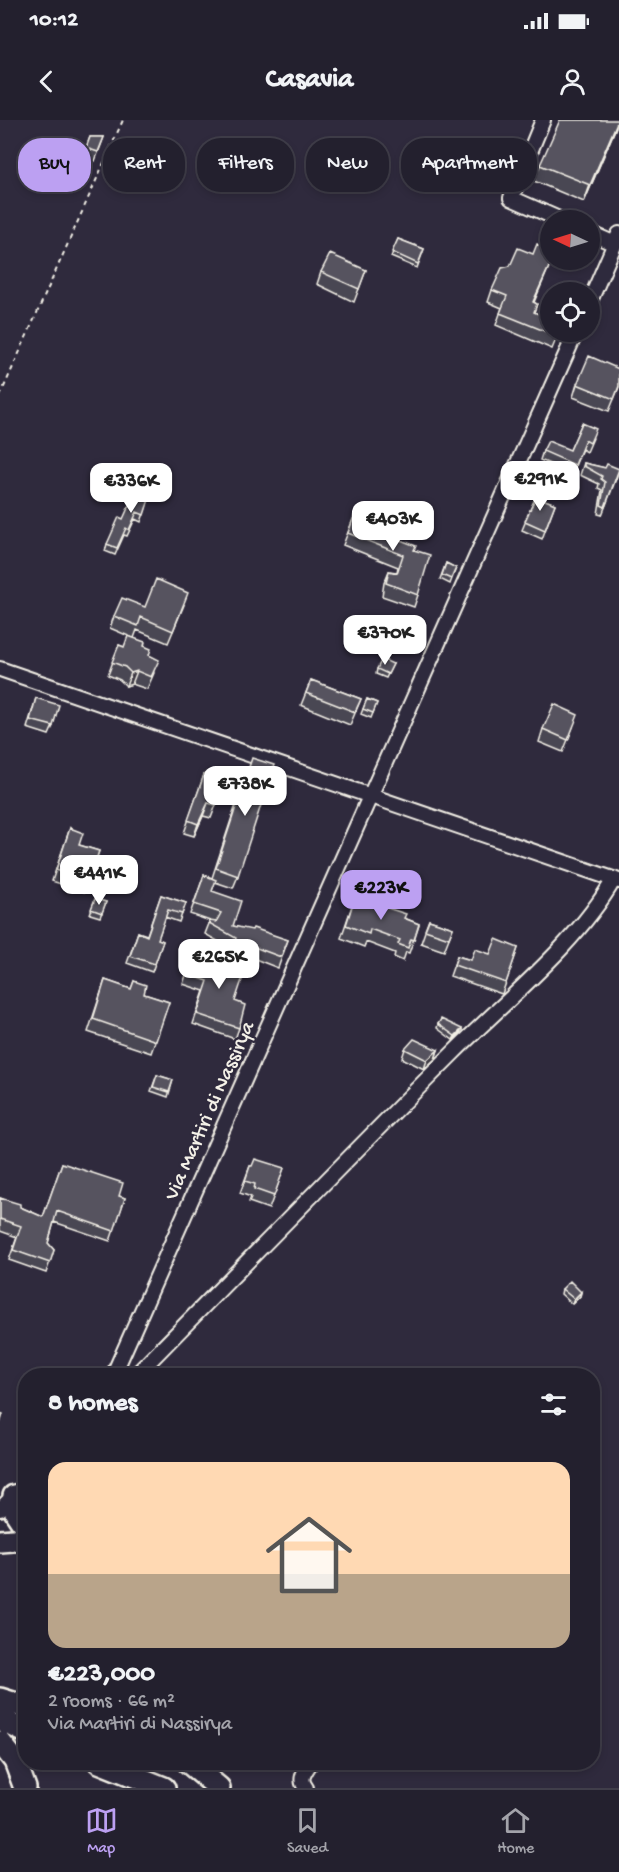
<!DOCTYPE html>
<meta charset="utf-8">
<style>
body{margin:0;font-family:"Gochi Hand",sans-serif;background:#2b2836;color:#f1f3f6;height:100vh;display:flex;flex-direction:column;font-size:22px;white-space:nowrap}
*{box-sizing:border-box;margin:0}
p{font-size:20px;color:#a3a3aa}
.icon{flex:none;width:33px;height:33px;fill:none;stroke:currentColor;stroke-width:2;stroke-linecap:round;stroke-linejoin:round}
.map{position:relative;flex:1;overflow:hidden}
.details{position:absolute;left:18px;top:1248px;width:582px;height:402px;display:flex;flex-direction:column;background:#23202e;border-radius:24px;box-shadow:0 3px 9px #0003,0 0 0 2px #403e4a}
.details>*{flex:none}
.guide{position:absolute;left:18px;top:18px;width:584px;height:54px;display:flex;gap:12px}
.needle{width:39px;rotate:274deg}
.fabs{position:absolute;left:540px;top:90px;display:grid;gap:12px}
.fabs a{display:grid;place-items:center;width:60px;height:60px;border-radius:50%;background:#23202e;box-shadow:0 3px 9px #0003,0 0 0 2px #403e4a;font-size:30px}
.price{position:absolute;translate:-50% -51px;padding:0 14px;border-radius:12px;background:#fff;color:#222;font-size:20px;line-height:39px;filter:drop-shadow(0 2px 3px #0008)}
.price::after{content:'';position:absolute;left:50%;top:36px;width:18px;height:14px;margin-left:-9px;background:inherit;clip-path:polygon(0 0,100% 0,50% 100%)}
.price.on{background:#bca0f2;color:#111}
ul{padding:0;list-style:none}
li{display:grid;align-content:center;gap:12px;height:318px;padding:0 30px}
li span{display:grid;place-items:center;height:186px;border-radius:18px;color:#555}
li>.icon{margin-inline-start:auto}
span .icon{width:108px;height:108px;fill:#fffc;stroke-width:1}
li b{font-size:26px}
h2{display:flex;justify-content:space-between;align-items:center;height:72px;padding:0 30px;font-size:26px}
.tag{padding:0 21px;border-radius:24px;background:#23202e;box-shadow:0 3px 9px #0003,0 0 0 2px #403e4a;font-size:21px;line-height:54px}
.tag.on{background:#bca0f2;color:#111}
.status{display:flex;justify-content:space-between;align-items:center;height:42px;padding:0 30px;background:#23202e;direction:ltr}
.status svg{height:16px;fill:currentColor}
header{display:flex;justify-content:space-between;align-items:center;height:78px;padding:0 30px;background:#23202e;font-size:27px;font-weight:700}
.dock{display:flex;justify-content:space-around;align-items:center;height:84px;border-top:2px solid #403e4a;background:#23202e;font-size:16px;color:#a3a3aa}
.dock a{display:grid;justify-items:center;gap:3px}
.dock .on{color:#bca0f2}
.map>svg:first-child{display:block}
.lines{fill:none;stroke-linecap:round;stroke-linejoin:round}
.minor-casing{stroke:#f4f1e8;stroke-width:18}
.highway-casing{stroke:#f4f1e8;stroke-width:26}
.path{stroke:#f4f1e8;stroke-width:2;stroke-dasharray:4.5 4.5;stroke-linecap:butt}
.minor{stroke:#2f2a3d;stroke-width:14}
.highway{stroke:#2f2a3d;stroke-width:21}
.wall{fill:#4a4752;stroke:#f4f1e8;stroke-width:1.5}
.shaded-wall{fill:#3c3942;stroke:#f4f1e8;stroke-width:1.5}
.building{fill:#56525f;stroke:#f4f1e8;stroke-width:1.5}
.labels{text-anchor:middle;stroke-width:4.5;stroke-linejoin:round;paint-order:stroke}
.street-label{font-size:21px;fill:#f4f1e8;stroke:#2f2a3d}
</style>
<div class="status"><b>10:12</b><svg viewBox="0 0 49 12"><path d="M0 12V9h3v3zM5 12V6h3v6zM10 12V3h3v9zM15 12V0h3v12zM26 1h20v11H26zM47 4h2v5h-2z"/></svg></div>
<header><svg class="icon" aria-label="back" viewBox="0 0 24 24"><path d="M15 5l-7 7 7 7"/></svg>Casavia<svg class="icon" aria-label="person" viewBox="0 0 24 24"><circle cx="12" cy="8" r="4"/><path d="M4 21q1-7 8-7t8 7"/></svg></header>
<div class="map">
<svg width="619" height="1668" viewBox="0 0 619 1668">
<rect width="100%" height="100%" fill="#2f2a3d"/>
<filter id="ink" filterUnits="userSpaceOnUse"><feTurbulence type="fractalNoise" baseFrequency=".0167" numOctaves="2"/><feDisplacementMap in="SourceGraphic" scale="12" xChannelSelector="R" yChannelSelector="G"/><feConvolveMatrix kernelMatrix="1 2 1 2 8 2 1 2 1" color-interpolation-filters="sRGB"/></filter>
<g filter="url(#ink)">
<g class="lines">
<!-- minor casing -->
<g class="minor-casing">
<path id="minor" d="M543,0L511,78L561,100
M590,113L615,124
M590,181L619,114
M0,549L619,761
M113,1256L576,212
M135,1256C241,1148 347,1039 454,932C507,879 577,824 614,759
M0,1389L26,1364
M306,1668C298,1659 305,1651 311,1642"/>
</g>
<!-- highway casing -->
<g class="highway-casing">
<path id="highway" d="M26,1379L14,1376L16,1393L26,1408
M0,1421L26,1419
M0,1579L26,1587
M0,1599L26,1612
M0,1622L15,1641L25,1668
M99,1642L164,1668
M188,1642L219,1668"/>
</g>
<!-- path -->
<path class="path" d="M0,276L123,0"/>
<!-- minor -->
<use href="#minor" class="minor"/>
<!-- highway -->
<use href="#highway" class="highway"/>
</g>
<!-- wall -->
<path class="wall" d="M619,0L584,82L534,61L540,45Z
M90,17H104L95,41L83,36Z
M398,119L424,129L417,148L391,137Z
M533,134L534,182L537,184L534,192L546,200L559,212L552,229L496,205L502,188L488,182L492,170L510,146Z
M366,150L354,182L317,164L321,152Z
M619,249V267L609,291L573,277L577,264Z
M582,303L593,318L587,332L582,329L572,353L540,340L543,331L570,330Z
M584,343L619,351L602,395L598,394L602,370L598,368L599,364L580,355Z
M152,370L141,402L135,399L127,416L124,415L115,435L105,431L107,424L123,399Z
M537,374L545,380L555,384L542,419L522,410Z
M357,389L380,412L414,430L418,475L414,487L382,476L384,463L389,451L397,452L398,447L343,425Z
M446,443L456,448L450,464L440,459Z
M184,485L168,523L137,510L134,518L144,526L149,535L154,553L147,569L132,564L126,566L120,560L108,555L119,525L124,527L131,517L110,508L114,496Z
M393,544L386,558L376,554L377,549Z
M311,560L361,579L350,605L301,585Z
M36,578L53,606L49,615L27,608Z
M367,579L377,583L371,598L361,594Z
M573,607L563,632L539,622L543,609Z
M247,651L238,756L233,768L215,762L212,771L233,806L288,820L278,848L250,837L248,841L230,835L232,829L205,814L210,801L190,794L204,755L212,758Z
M211,654L216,685L211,698L203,696L194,716L184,713L204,655Z
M70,708L79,725L99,731L85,772L52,761Z
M356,774L404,798L419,804L409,833L406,832L403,841L394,837L395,833L366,822L364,827L341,818Z
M161,775L186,783L179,802L165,797L158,819L163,821L152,852L127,843L138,812L147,815Z
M95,779L106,782L100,797L90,794Z
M429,800L453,808L444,831L421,823Z
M518,828L502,874L450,856L457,836L471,840L490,834Z
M194,832L235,881L239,908L235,919L193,904L204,871L183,864Z
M105,860L131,869L134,861L144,874L169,882L151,933L88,912Z
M438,904L462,909L460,913L453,920L437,908Z
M405,929L438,930L435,939L424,949L402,938Z
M157,955L173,960L168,977L151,971Z
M62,1043L119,1076L125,1078L110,1121L54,1102L48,1123L54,1130L46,1153L9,1140L17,1117L0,1111V1078L43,1097Z
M250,1046L284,1048L269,1089L249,1082L251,1077L240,1073Z
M562,1169L581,1172L580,1176L572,1184L561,1174Z"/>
<!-- shaded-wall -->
<path class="shaded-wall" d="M618,0H619L584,82L590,65Z
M552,140L529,194L533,182Z
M137,551L132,564L126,566L131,553Z
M208,683L203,696L194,716L198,704Z
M462,909L460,913L453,920L455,916Z
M438,930L435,939L424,949L427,940Z
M581,1172L580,1176L572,1184L574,1179Z"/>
<!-- building -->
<path class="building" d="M560,0H618L590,65L540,45Z
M90,17H104L98,32L86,28Z
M398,119L424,129L418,144L392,132Z
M537,124L550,130V140H552L533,182L537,184L534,192L546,197V200L550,202V212H559L557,216L500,193L507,176L492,170L502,148L510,146L518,128L533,134Z
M330,134L366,150L359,169L321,152Z
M589,236L619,249V266L614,279L577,264Z
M582,303L596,309L590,323L585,320L575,345L543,331L548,321L570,330Z
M584,343L605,348L607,344L619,349L605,387L601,385L605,362L601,359L602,356L584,346Z
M139,364L152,370L144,395L137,392L129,410L126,408L117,428L107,424L119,397L123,399Z
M537,374L546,377L545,380L555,384L545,410L525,401Z
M357,389L385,400L380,412L416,426L414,430L430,435L418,475L386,463L389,451L397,453L403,435L348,413Z
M446,443L456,448L451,459L442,455Z
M156,459L188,473L173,511L141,497L138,506L114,496L122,478L145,487Z
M128,516L145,522L144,526L151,529L149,535L159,540L151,557L137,551L131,553L125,547L112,542L119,525L124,527Z
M382,539L393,544L388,554L377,549Z
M311,560L361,579L355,592L306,573Z
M36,578L59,585L53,606L30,600Z
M367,579L377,583L373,593L363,589Z
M554,584L578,595L568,620L543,609Z
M252,638L274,645L238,756L216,748Z
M213,650L226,655L216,685L208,683L198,704L188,700L204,655L207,652L211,654Z
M70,708L83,713L79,725L99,731L89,761L56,750Z
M204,755L216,760L212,771L241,781L233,806L252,810L253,808L288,820L281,837L254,827L252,831L234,824L236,818L209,803L210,801L216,802L221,793L194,784Z
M356,774L379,782L378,785L406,794L404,798L419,804L414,820L411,819L408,828L398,824L400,820L370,809L369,814L346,805Z
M161,775L186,783L182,794L168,790L158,819L163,821L155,844L130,836L138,812L147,816Z
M95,779L106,782L102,793L91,789Z
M429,800L453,808L449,818L425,810Z
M496,819L518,828L506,863L454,845L457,836L471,840L475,829L490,834Z
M194,832L245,851L235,881L245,885L239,908L197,894L208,861L187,854Z
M105,860L131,869L134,861L146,865L144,874L169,882L156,921L93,899Z
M441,899L462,909L455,916L438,904Z
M414,919L438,930L427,940L405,929Z
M157,955L173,960L169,972L153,967Z
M255,1039L284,1048L274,1076L254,1069L255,1064L245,1061L250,1046H252Z
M62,1043L123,1063L119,1076L125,1078L114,1111L57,1091L48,1123L54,1130L50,1143L13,1130L21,1106L0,1099V1078L20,1084V1087L43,1097Z
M570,1161L581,1172L574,1179L562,1169Z
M233,1249L239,1256H227Z
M0,1293L3,1294L0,1304Z"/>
</g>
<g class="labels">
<!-- street labels -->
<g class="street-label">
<text transform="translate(208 990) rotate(-66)" y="7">Via Martiri di Nassirya</text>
</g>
</g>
</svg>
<div class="fabs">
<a><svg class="needle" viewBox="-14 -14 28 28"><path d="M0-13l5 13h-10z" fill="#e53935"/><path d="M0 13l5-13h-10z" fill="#a3a3aa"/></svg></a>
<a><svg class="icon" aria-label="locate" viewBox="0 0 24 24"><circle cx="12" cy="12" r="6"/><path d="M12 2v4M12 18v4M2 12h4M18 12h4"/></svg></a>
</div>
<b class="price" style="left:540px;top:392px">€291K</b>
<b class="price" style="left:131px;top:394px">€336K</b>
<b class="price" style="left:393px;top:432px">€403K</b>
<b class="price" style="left:385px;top:546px">€370K</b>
<b class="price" style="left:245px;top:697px">€738K</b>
<b class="price" style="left:99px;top:786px">€441K</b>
<b class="price on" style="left:381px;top:801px">€223K</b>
<b class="price" style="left:219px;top:870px">€265K</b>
<div class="guide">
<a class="tag on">Buy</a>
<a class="tag">Rent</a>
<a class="tag">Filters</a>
<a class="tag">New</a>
<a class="tag">Apartment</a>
</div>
<section class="details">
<h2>8 homes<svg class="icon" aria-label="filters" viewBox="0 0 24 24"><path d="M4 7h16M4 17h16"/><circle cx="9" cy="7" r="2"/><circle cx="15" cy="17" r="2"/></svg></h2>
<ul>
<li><span style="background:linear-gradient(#ffd9b3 60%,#b9a48a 0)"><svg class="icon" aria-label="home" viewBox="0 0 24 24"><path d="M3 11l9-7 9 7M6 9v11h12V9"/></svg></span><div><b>€223,000</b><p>2 rooms · 66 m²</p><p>Via Martiri di Nassirya</p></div></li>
</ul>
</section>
</div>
<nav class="dock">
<a class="on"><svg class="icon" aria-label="map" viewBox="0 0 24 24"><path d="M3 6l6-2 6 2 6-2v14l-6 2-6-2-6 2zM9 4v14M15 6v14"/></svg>Map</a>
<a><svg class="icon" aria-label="saved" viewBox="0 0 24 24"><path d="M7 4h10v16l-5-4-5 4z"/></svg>Saved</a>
<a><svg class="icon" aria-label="home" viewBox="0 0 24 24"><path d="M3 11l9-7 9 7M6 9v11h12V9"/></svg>Home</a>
</nav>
